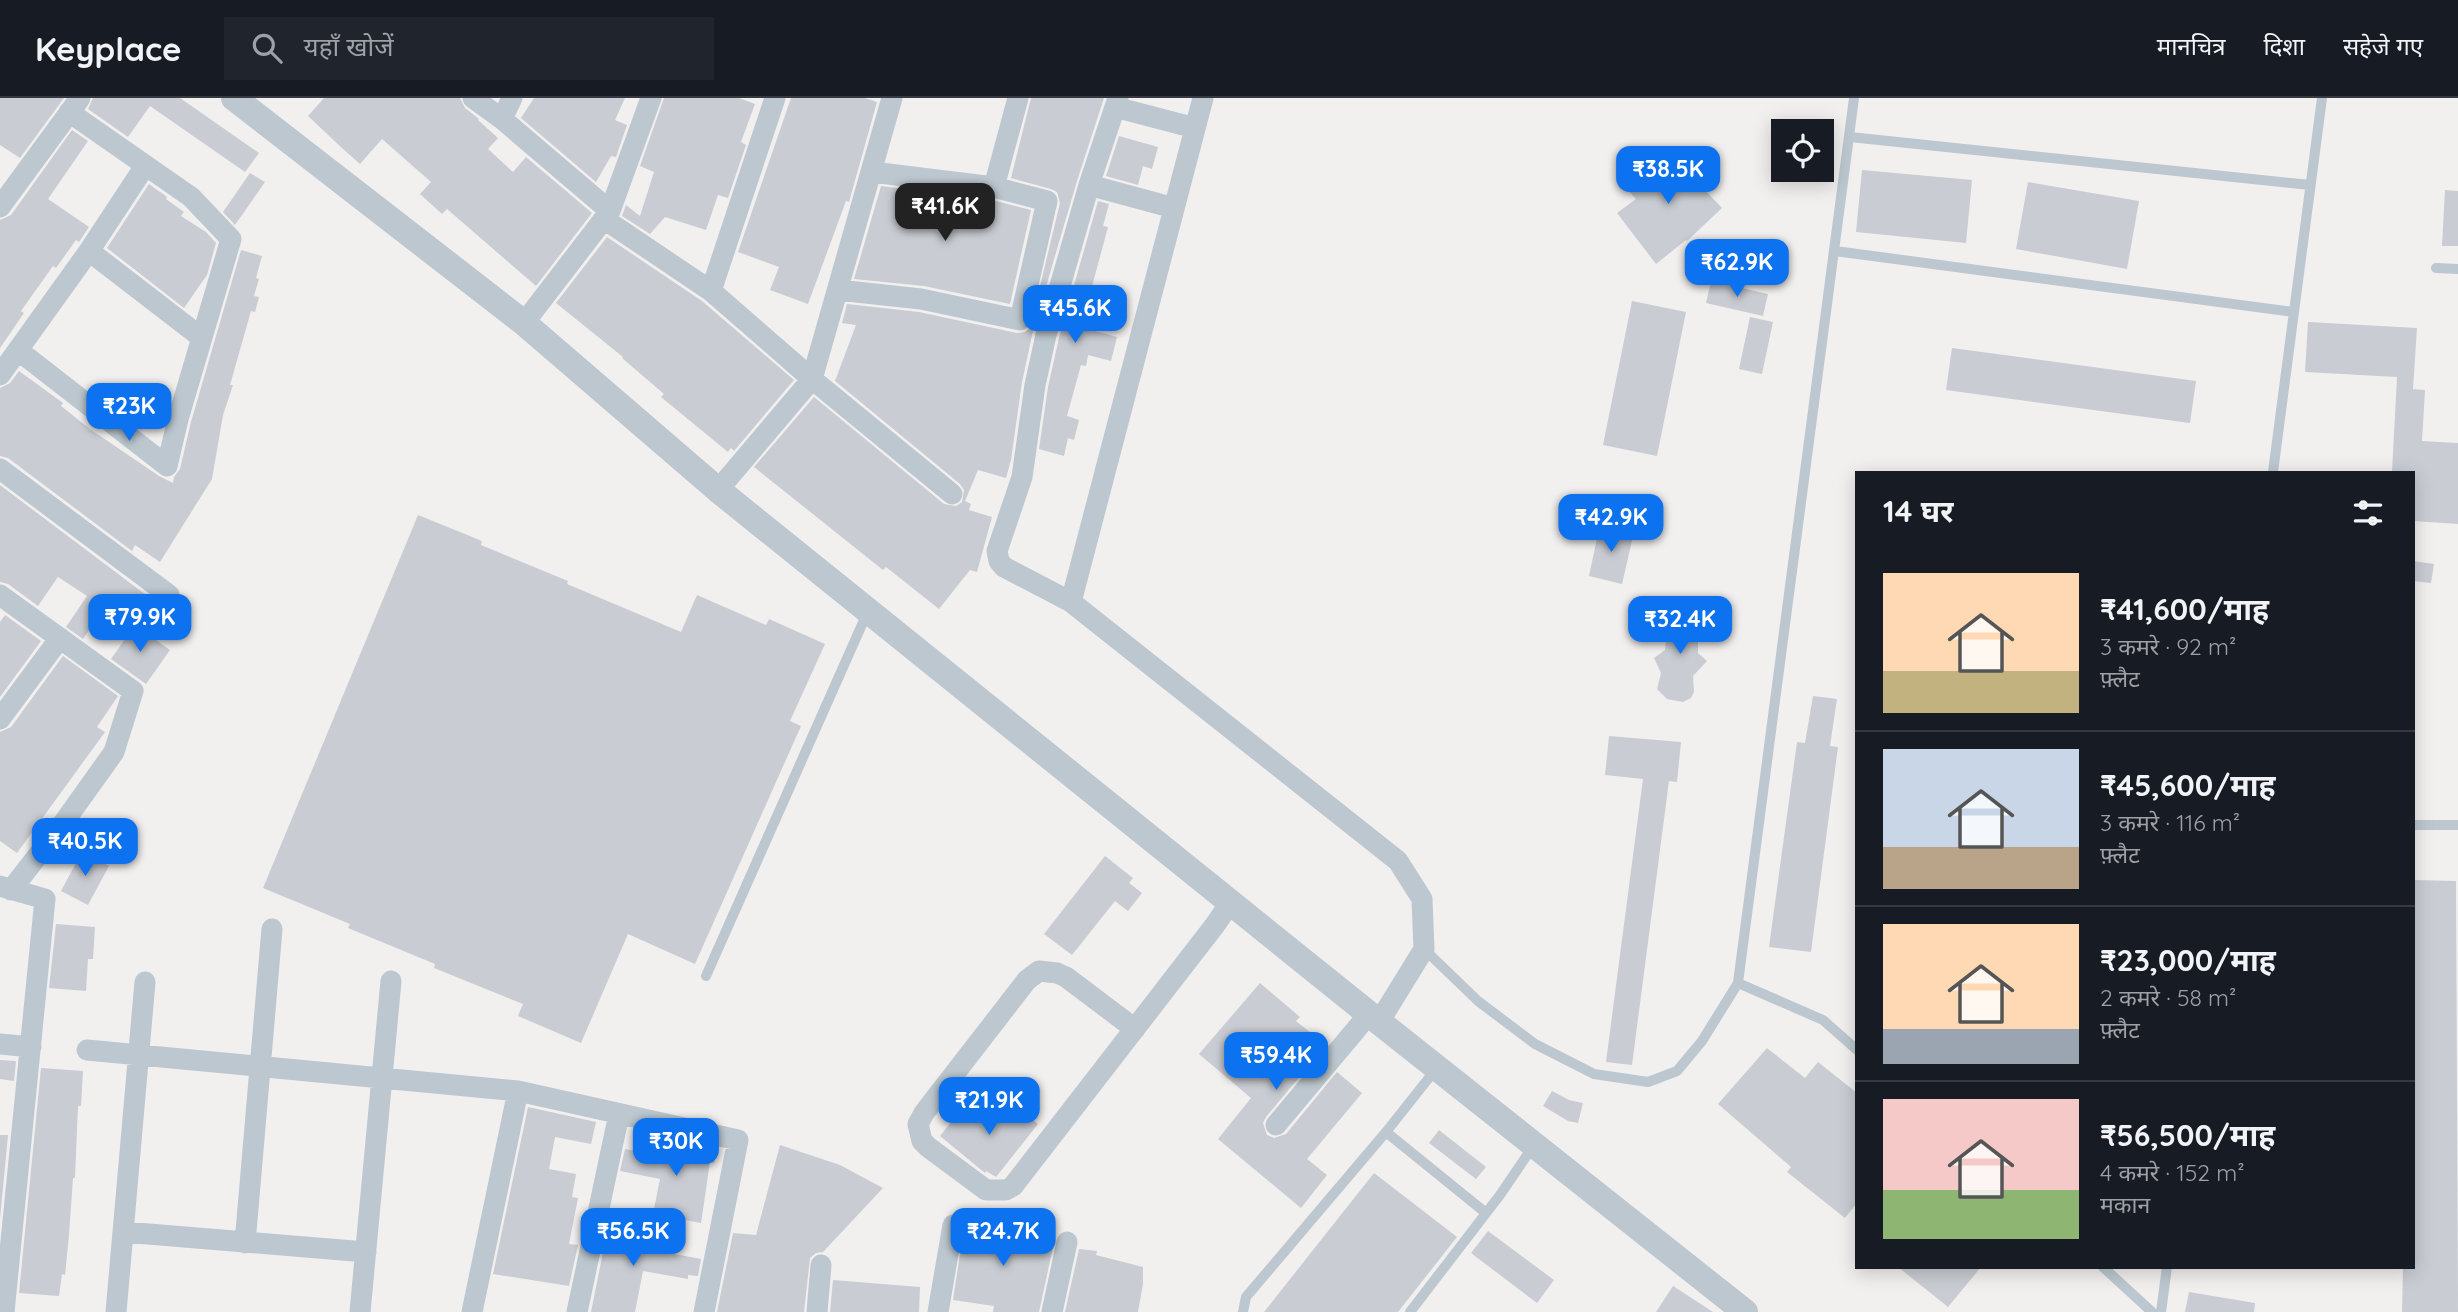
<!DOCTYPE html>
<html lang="hi">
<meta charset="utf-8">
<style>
body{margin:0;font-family:Quicksand,"Noto Sans Devanagari",sans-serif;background:#20242c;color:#f1f3f6;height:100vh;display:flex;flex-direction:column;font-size:26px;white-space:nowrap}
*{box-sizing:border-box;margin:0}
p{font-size:23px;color:#9ea1a6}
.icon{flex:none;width:38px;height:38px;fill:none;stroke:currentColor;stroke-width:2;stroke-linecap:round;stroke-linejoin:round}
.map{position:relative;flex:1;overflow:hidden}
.details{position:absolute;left:1855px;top:373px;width:560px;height:798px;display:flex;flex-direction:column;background:#171b24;border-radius:0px;box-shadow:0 4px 18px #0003}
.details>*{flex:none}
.tools{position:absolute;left:1771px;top:21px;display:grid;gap:14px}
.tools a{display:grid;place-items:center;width:63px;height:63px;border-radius:0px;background:#171b24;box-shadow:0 4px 18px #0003;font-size:35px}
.price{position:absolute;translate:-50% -60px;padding:0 16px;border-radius:14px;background:#0c72ef;color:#fff;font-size:23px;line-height:46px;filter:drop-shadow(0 2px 4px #0008)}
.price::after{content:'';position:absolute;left:50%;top:42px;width:21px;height:16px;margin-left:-10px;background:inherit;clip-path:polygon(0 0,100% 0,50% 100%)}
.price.current{background:#222;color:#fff}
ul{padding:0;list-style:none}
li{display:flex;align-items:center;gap:21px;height:175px;padding:0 28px}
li+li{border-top:2px solid #363941}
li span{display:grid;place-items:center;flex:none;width:196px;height:140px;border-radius:0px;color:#555}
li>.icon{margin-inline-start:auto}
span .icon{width:84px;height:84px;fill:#fffc;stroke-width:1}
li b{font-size:30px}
h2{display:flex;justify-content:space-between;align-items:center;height:84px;padding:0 28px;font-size:30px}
header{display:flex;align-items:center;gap:42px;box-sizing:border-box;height:98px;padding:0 35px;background:#171b24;border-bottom:2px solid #363941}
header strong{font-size:33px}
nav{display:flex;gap:38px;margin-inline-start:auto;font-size:24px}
.search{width:490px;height:63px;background:#20242c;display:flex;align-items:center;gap:18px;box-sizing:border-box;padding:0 24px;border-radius:0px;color:#9ea1a6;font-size:26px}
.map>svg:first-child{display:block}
.building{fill:#c9ccd2}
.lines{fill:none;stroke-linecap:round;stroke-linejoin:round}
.service{stroke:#bcc7cf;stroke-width:10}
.minor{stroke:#bcc7cf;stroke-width:21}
.tertiary{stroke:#bcc7cf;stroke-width:26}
</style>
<header>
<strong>Keyplace</strong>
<div class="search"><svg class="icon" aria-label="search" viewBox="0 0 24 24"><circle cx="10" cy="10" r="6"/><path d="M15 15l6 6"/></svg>यहाँ खोजें</div>
<nav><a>मानचित्र</a><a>दिशा</a><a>सहेजे गए</a></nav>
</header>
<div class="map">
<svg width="2458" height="1214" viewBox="0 0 2458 1214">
<rect width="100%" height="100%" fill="#f2efef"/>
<!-- building -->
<path class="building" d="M0,0H64L20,60L0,47Z
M93,0H180L259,55L245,74L150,8L128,39L88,11Z
M324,0H460L465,10L479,21L478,22L498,40L488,51L513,74L526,59L592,115L536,188L447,111L442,116L420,96L431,84L382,41L360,66L343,51L308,18Z
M534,0H625L615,22L627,27L616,59L611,58L596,84L521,20Z
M664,0H739L755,6L741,44L746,47L728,100L718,97L706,132L665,119L650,136L622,118L626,107L640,118L654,74L640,68Z
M791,0H865L877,4L849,104L846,103L808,206L770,192L779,169L738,154Z
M1031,0H1104L1077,83L1033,233L1022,284L1011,362L1006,380L978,372L965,403L971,406L969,412L992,419L977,474L970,472L939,511L886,469L883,472L754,369L814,299L944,406L956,408L962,404L964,392L960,386L835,283L856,227L842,225L847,206L919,214L1017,235L1025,234L1030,230L1060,105L1057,94L1051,91L1011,80Z
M72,32L88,43L48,101L89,129L79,144L76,142L56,170L53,168L21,213L24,215L0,250V122L11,117Z
M1119,38L1158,49L1152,71L1143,68L1138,87L1106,78Z
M1677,54L1696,77L1702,72L1713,84L1704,91L1722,110L1687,143L1686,142L1656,166L1617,115L1636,101L1626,90L1640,81L1635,73L1646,64L1652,70Z
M1862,72L1972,82L1966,145L1856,134Z
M250,75L265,84L235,127L223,114Z
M2028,84L2139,103L2127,171L2016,151Z
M149,86L167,99L166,101L184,114L181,118L206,134L216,145L207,177L184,210L107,150Z
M881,88L992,102L1031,112L1010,206L924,188L854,181Z
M2445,92L2458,93V148H2442Z
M1098,103L1109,106L1103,128L1108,129L1081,229L1117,239L1111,263L1088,257L1086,268L1081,267L1067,318L1079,322L1074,342L1068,340L1064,358L1039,351L1048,289L1059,240Z
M607,139L702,203L794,282L734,353L731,350L728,354L661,299L664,296L622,260L623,259L556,205Z
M241,152L262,158L256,180L259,181L254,198L259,199L255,214L251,213L230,287H233L223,317L212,381L160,464L135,447L132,453L8,360L0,358V290L10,285L19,273L63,305L61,308L90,331L159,378L173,385L174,379L180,371L191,324Z
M1711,183L1768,196L1763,218L1706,205Z
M1632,203L1686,214L1657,358L1603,347Z
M1750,219L1773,224L1762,276L1739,271Z
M2308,224L2417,230L2413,291L2425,292L2422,343L2458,345V426L2413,423V374H2392L2397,279L2305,274Z
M1952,250L2196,283L2190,325L1946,292Z
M0,387L158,506L142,529L107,506L83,541L66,529L87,498L58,479L38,508L8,486L0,484Z
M418,417L482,443L481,447L568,483L567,486L681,534L697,497L766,527L769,521L825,546L790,623L801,628L695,866L628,836L581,945L518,918L523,906L434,870L435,866L348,830L350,826L263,790Z
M1600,426L1634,434L1622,486L1589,478Z
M2413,463L2434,466L2431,485L2413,483Z
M1669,511L1698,513V555L1707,563L1693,578L1694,594L1691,600L1683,604L1667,601L1657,591L1661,575L1654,560L1665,552Z
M5,517L41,543L0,599V524Z
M135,527L170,552L146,586L111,561Z
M63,558L118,598L97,629L105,634L17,755L0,743V634L11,629Z
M1813,598L1837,601L1830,648L1838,649L1811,854L1769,849L1797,644L1805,645Z
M1609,638L1681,644L1677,684L1669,683L1632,967L1606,964L1643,681L1605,677Z
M82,754L109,768L88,807L61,793Z
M1105,758L1133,780L1129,785L1142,795L1128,813L1115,803L1072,857L1044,836Z
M2413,782L2456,783L2458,1214H2402L2403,1169H2413Z
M56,826L95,829L93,861H88L86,893L49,890Z
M1260,885L1300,919L1296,923L1326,947L1266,1019L1263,1025L1267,1037L1274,1040L1286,1036L1337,974L1362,995L1307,1061L1327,1077L1301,1110L1218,1041L1251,1000L1199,956Z
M1767,950L1805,980L1818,964L1857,995V1105L1845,1120L1787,1074L1791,1069L1718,1006Z
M0,962L16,963L14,983L0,981Z
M41,970L83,973L81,1008H78L75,1080H73L69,1137L65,1177L62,1176L59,1198L19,1195Z
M1552,993L1569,1002L1583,1005L1578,1025L1568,1023L1543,1008Z
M965,1007L981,1020L984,1016L992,1021L1000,1011L1008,1017L1015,1008L1038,1026L996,1079L986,1073L985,1075L940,1038Z
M528,1009L596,1024L591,1046L555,1039L549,1071L576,1076L572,1099L578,1100L569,1146L578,1147L569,1188L493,1176Z
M1439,1032L1486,1069L1476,1081L1429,1045Z
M0,1037H8L0,1121Z
M673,1041L717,1051L714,1065L710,1064L701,1125L653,1116L660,1081L620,1073L625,1051L668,1059Z
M780,1047L840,1067L883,1090L823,1154L816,1155L810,1160L804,1214H717L733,1135L756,1137Z
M1374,1075L1457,1139L1398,1214H1264Z
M965,1123L1055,1140L1039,1214H993L994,1208L953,1202Z
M609,1124L651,1132L648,1151L701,1161L698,1178L688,1177V1181L643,1173L635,1214H591Z
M1488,1133L1554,1182L1537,1205L1471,1155Z
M1079,1151L1097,1153L1096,1157L1143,1169V1186L1138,1214H1065Z
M1898,1169H1981L1948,1209Z
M833,1182L920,1189L919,1214H830Z
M1673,1188L1713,1214H1656Z
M2189,1194L2255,1205L2254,1214H2185Z"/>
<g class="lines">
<!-- service -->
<path class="service" d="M1850,39L2310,87
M1835,153L2294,214
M2436,170L2458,171
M2273,374L2322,0
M2413,727H2458
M1424,851L1478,903L1535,946L1594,976L1648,984L1677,973L1702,943L1738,885L1854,0
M706,878L868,513
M1738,885L1823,922L1857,952
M1386,1034L1486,1115
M2103,1169L2152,1214
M1243,1214L1246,1199L1386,1034L1436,971
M1410,1214L1500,1097L1534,1047
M2161,1214L2167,1169"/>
<!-- minor -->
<path class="minor" d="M473,0L502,21L610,113
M1203,0L1071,504L1398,763L1422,801L1424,851L1379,924
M1115,9L1195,30
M502,21L512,0
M1089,87L1174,110
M994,89L1018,0
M0,109L80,0
M604,121L711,193L812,281L952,396
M89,153L202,240
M838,192L921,201L1020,222L1047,103L994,89L872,74
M711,193L775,0
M524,225L610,113L651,0
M19,253L167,368L178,321L231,141L191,99L69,14
M0,277L89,153L145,68
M0,371L169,497
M718,392L812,281L892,0
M0,497L133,593L114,654L64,724L11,792
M1071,504L1004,469L999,463L997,453L1022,379L1035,287L1046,237L1089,87L1118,0
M0,621L60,540
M0,788L45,801L4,1214
M1135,931L1066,879L1057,875L1039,873L1027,882L924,1015L918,1026L922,1043L928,1049L986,1092H1006L1013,1088L1215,827L1230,805
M0,946L31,949
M87,952L518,993L738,1042L704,1214
M1276,1027L1369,916
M124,1134L366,1154
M245,1145L272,831
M116,1214L145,884
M360,1214L391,883
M472,1214L518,993
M577,1214L619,1016
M817,1214L821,1167
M938,1214L953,1127
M1052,1214L1067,1144"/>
<!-- tertiary -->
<path class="tertiary" d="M234,0L524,225L718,392L1369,916L1745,1214"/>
</g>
</svg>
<div class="tools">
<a><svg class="icon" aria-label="locate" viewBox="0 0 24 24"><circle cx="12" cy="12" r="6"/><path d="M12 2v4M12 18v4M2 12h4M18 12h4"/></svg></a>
</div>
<b class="price" style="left:1668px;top:108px">₹38.5K</b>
<b class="price current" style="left:945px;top:145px">₹41.6K</b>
<b class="price" style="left:1737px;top:201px">₹62.9K</b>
<b class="price" style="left:1075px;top:247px">₹45.6K</b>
<b class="price" style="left:129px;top:345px">₹23K</b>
<b class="price" style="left:1611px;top:456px">₹42.9K</b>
<b class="price" style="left:140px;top:556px">₹79.9K</b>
<b class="price" style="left:1680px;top:558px">₹32.4K</b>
<b class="price" style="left:85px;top:780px">₹40.5K</b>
<b class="price" style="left:1276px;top:994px">₹59.4K</b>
<b class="price" style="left:989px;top:1039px">₹21.9K</b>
<b class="price" style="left:676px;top:1080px">₹30K</b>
<b class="price" style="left:633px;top:1170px">₹56.5K</b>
<b class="price" style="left:1003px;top:1170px">₹24.7K</b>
<section class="details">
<h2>14 घर<svg class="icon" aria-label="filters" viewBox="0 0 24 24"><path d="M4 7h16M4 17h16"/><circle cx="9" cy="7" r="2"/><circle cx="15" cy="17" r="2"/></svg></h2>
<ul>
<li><span style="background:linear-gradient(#ffd9b3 70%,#c2b280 0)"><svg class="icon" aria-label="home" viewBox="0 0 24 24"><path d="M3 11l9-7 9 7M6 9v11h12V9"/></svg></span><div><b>₹41,600/माह</b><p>3 कमरे · 92 m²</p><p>फ़्लैट</p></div></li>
<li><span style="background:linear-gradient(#c9d6e8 70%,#b9a48a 0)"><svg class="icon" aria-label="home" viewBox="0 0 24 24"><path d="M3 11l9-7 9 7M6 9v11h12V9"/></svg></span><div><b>₹45,600/माह</b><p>3 कमरे · 116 m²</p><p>फ़्लैट</p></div></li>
<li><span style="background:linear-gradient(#ffd9b3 75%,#9aa5b1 0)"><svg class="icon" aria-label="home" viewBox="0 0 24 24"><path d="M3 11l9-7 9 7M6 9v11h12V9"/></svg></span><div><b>₹23,000/माह</b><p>2 कमरे · 58 m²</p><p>फ़्लैट</p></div></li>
<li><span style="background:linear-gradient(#f6c9c9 65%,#8fb573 0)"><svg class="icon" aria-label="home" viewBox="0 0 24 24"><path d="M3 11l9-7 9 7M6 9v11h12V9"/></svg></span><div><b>₹56,500/माह</b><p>4 कमरे · 152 m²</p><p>मकान</p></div></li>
</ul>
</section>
</div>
